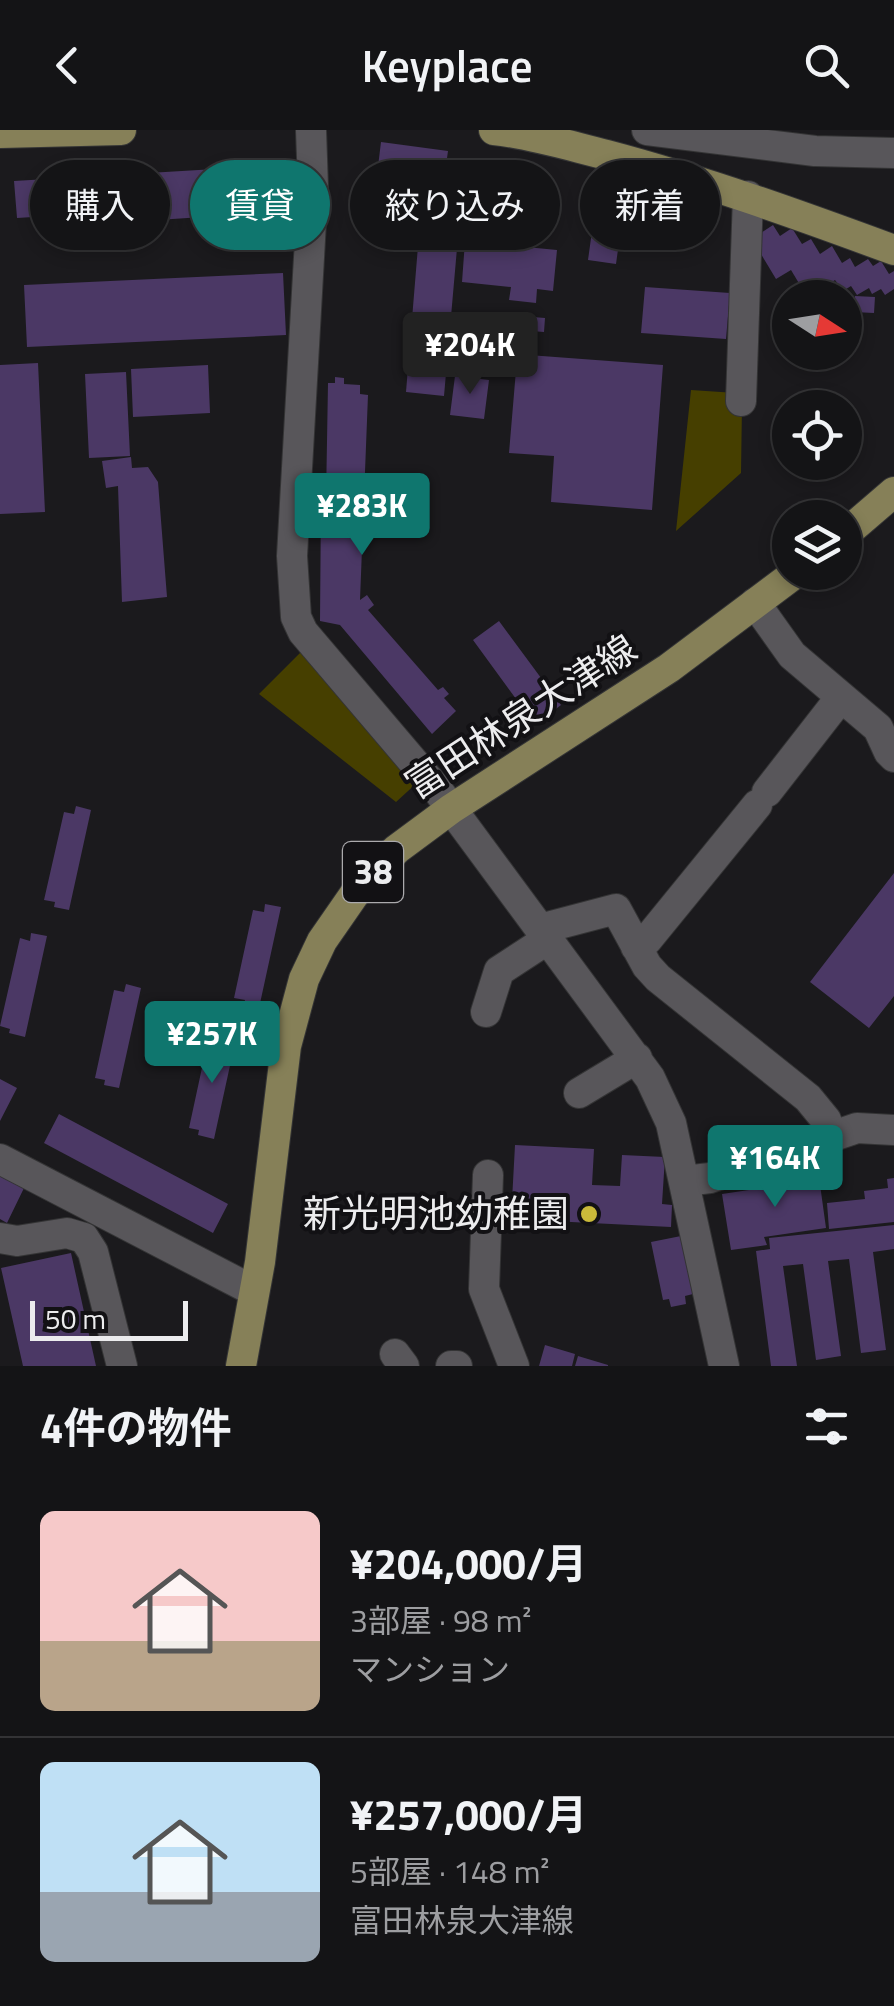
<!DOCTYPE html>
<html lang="ja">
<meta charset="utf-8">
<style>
body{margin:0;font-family:"Titillium Web","Noto Sans JP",sans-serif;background:#1d1d1f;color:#f1f3f6;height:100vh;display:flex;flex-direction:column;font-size:38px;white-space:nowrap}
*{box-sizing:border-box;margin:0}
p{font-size:32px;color:#9d9ea1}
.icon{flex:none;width:55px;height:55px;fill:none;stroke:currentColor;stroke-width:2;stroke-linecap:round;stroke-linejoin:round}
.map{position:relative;height:1236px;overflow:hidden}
.drawer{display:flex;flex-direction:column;background:#141416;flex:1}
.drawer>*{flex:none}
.top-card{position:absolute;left:30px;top:30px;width:835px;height:90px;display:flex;gap:20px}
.needle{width:65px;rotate:102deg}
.controls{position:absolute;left:772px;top:150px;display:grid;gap:20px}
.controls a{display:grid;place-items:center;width:90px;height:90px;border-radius:50%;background:#141416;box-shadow:0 5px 15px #0003,0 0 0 2px #333335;font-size:50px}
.scale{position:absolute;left:30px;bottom:25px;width:158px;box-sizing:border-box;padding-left:10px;border:5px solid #ececee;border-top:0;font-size:28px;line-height:35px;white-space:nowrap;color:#ececee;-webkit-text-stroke:8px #121114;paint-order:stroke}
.price{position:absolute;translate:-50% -85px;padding:0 22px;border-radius:10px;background:#0f766e;color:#fff;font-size:32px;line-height:65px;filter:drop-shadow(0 2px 5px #0008)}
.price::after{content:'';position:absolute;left:50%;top:60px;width:30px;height:22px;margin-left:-15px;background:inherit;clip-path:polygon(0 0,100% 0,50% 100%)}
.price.selected{background:#222;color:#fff}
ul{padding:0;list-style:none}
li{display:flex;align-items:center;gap:30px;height:250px;padding:0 40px}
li+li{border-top:2px solid #333335}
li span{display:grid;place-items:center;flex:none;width:280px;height:200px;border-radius:15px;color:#555}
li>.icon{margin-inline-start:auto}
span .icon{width:120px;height:120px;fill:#fffc;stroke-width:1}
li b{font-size:42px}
h2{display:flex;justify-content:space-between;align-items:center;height:120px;padding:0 40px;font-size:42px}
.tag{padding:0 35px;border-radius:45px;background:#141416;box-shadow:0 5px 15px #0003,0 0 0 2px #333335;font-size:35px;line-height:90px}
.tag.selected{background:#0f766e;color:#fff}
header{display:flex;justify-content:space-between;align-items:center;height:130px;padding:0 40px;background:#141416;font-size:45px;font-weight:600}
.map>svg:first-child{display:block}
.green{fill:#463f00}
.building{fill:#4b3865}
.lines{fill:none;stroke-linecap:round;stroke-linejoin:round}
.minor-casing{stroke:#343435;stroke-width:32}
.major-casing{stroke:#343435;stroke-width:32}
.minor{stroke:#58565a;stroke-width:30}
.major{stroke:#868058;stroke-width:30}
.poi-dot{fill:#caba3a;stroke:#121114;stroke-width:4}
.labels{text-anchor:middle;stroke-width:8;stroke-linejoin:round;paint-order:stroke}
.shield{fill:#121114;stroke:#abaaad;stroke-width:2.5}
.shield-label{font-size:35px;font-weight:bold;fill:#ececee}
.street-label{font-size:38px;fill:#ececee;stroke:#121114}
.poi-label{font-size:38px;fill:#ececee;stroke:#121114;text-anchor:end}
</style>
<header><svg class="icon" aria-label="back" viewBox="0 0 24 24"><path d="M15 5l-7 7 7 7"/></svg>Keyplace<svg class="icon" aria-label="search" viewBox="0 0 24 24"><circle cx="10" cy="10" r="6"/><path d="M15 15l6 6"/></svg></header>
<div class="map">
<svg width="894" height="1236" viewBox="0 0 894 1236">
<rect width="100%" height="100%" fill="#1b1a1d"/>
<!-- green -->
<path class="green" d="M691,260L736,263L742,275L741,343L676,401Z
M301,522L419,651L396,672L259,564Z"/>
<!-- building -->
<path class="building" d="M381,12L448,21L440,78L374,69Z
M249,37L251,80L232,81V85L128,92V81L17,88L14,51Z
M598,58L626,62L616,134L588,130Z
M773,95L780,106L792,98L802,114L811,109L820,124L832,116L842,133L850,128L855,137L868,129L873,136L881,131L889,144L894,141V159L885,165L881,159L872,164L869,158L857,165L851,156L843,161L835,150L816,162L809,149L800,155L791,140L776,149L752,109Z
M419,104L458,107L444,266L406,262Z
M465,111L557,120L553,161L537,159L536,173L509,170L511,157L462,152Z
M283,143L286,205L27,217L24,155Z
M645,157L730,163L726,209L641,203Z
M855,166L875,167L874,183L854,182Z
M471,182L545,188L544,202L517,200L515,224L663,235L652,380L551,372L554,326L509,323L516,240L467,237Z
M38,233L45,382L0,384V235Z
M208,235L210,283L133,287L131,239Z
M126,242L130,326L89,328L85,244Z
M455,246L489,250L484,289L450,285Z
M335,247L344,248V254L360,255V264L368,265L360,470L367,465L374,475L368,480L438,560L443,557L449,564L444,568L456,581L432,604L340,495L320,491L321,369H326L328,253H335Z
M131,327L132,338L148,337L158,352L167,467L122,472L118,356L106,358L102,331Z
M499,491L561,575L535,595L473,510Z
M76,676L91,680L69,780L54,777L55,772L44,770L64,682L74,684Z
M894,743V866L869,898L810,852Z
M265,774L281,777L259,878L244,874L245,870L234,868L253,780L264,782Z
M31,803L47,806L25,907L9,903L10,899L0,896L20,808L30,811Z
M126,854L141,858L119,958L104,955L105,950L95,948L114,860L124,862Z
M220,905L236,908L214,1009L198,1005L199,1000L189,998L208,910L219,913Z
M0,949L17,958L0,991Z
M59,984L228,1074L213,1103L44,1013Z
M515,1015L594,1019L592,1055L620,1056L622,1025L665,1027L662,1074L672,1075L671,1097L511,1089Z
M818,1040L826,1098L764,1107L767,1115L731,1120L722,1064L769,1057L768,1048Z
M0,1045L24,1058L7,1093L0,1089Z
M894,1048V1092L829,1099L827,1073L865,1069L864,1061L888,1058L887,1049Z
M894,1095V1119L873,1122L886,1220L861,1223L849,1129L828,1131L841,1226L816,1230L803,1134L783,1136L797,1236H771L756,1121L770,1119L769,1108Z
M681,1106L693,1164L685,1166L686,1174L671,1177L669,1169L663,1170L651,1112Z
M71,1123L96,1236H23L1,1138Z
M545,1215L575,1224L572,1236H539Z
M578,1226L608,1235V1236H575Z"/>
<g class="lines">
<!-- minor casing -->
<g class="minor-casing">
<path id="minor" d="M311,0L313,57L292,426L296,487L303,502L439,662L650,948L671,993L724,1236
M647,0L815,21L894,23
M741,271L748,66
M755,473L792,525L878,598L889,622L894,627
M767,662L841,567
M540,799L616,779L647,836L658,848L808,968L826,990L832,1006
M636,817L647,810L757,675
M486,882L499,841L548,809
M579,963L637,928
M0,1029L254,1161
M488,1045L484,1159L514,1236
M685,1051L710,1048L857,998L894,1000
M0,1108L17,1111L67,1103L84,1108L93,1122L122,1236
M395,1224L404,1236
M451,1236H457"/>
</g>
<!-- major casing -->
<g class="major-casing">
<path id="major" d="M494,0C532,4 570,16 607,25C705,51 799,85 894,120
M0,3L121,0
M845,404L894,362
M241,1236L260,1132L286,916L304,849L322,811L365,749L397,719L451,679L669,538L797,442"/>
</g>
<!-- minor -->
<use href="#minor" class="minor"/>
<!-- major -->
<use href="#major" class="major"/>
</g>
<!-- markers -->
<circle class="poi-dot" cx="589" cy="1084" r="10"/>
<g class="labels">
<!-- shield labels -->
<rect class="shield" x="343" y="712" width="60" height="60" rx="8"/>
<g class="shield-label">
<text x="373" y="754">38</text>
</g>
<!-- street labels -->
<g class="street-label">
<text transform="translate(521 587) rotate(-33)" y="13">富田林泉大津線</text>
</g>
<!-- poi labels -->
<g class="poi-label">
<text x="569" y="1097">新光明池幼稚園</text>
</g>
</g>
</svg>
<div class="controls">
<a><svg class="needle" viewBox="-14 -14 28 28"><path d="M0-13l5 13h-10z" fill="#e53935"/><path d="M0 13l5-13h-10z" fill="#9d9ea1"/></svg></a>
<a><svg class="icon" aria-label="locate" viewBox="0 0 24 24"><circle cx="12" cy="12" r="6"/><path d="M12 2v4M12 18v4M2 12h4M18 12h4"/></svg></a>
<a><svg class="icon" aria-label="layers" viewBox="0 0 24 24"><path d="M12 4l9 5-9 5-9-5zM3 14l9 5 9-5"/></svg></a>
</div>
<div class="scale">50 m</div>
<b class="price selected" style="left:470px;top:267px">¥204K</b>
<b class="price" style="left:362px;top:428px">¥283K</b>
<b class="price" style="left:212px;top:956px">¥257K</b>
<b class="price" style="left:775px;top:1080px">¥164K</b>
<div class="top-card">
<a class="tag">購入</a>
<a class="tag selected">賃貸</a>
<a class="tag">絞り込み</a>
<a class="tag">新着</a>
</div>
</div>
<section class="drawer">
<h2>4件の物件<svg class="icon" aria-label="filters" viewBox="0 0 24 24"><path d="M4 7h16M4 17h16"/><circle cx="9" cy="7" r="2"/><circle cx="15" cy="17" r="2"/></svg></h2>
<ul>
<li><span style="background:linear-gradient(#f6c9c9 65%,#b9a48a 0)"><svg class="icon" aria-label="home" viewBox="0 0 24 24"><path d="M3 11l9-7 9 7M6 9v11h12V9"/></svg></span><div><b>¥204,000/月</b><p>3部屋 · 98 m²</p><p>マンション</p></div></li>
<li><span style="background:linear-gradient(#bfe0f5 65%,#9aa5b1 0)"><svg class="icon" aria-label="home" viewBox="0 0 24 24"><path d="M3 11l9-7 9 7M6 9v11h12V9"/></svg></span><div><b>¥257,000/月</b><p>5部屋 · 148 m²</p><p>富田林泉大津線</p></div></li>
</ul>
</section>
